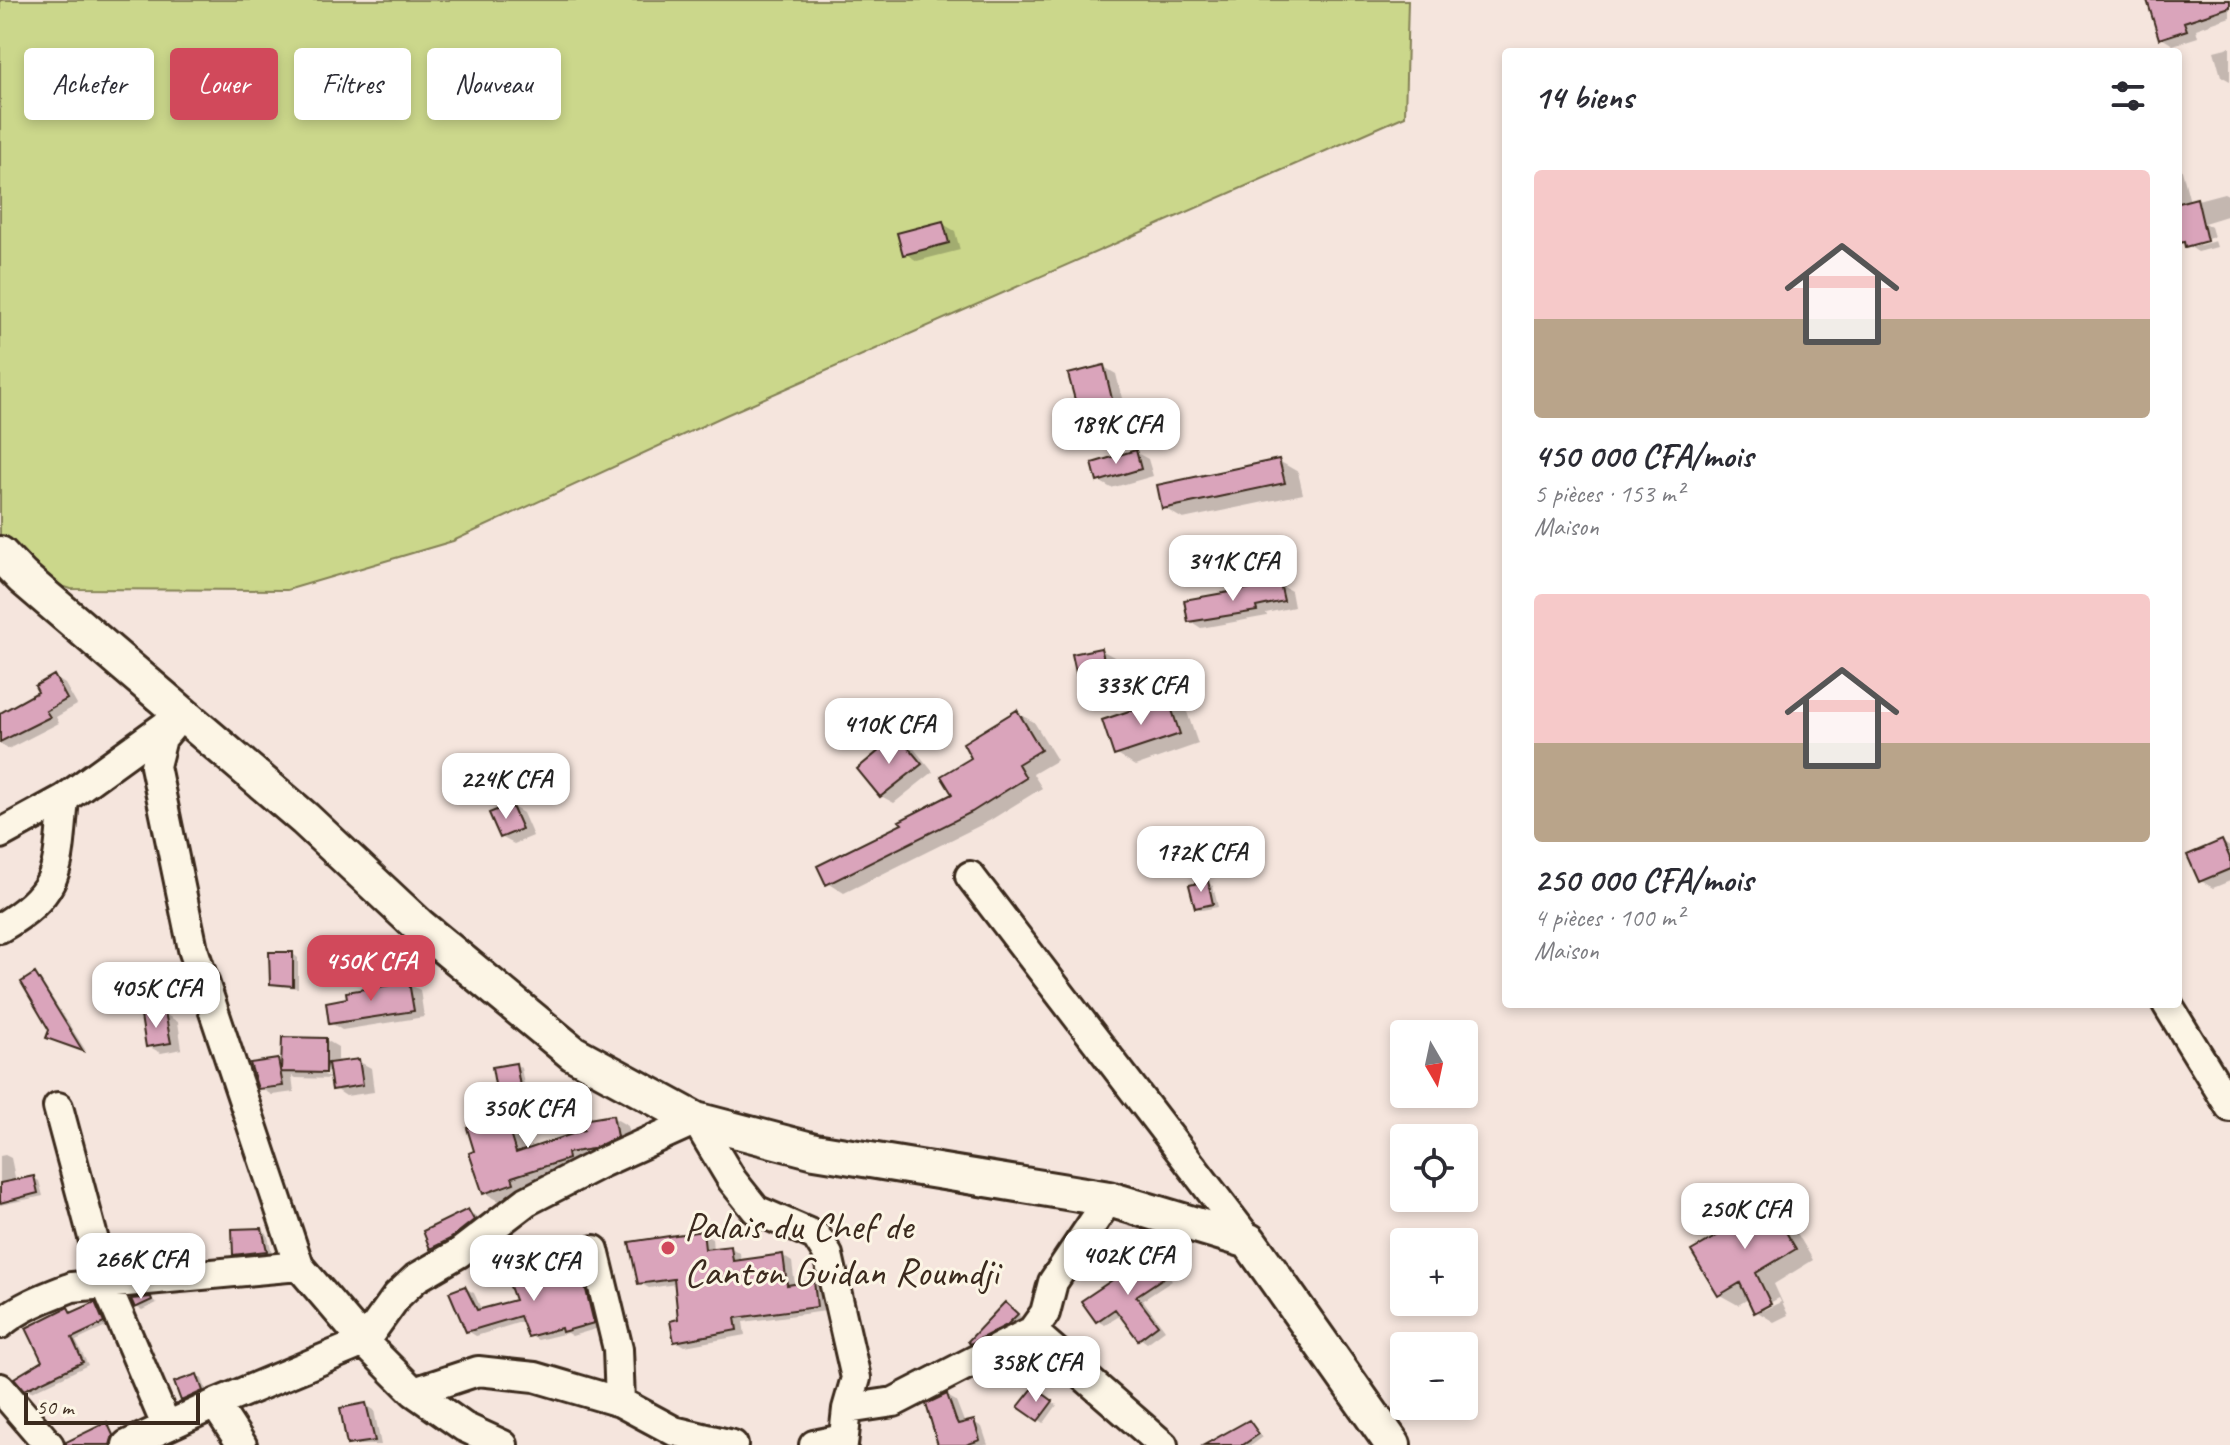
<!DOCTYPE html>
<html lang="fr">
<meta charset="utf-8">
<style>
body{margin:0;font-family:Caveat,sans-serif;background:#f7f7f7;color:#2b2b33;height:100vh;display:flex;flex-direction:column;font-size:30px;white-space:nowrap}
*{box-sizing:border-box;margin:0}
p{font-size:26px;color:#7c7c81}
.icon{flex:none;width:44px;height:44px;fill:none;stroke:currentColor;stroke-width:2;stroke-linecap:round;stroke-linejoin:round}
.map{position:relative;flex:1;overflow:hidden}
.sheet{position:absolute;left:1502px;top:48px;width:680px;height:960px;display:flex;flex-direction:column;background:#fff;border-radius:8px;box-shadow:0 4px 12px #0003}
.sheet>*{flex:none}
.top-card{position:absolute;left:24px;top:48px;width:760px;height:72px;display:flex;gap:16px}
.needle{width:52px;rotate:171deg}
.fabs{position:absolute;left:1390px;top:1020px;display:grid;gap:16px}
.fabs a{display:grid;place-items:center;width:88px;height:88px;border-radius:8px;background:#fff;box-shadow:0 4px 12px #0003;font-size:40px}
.scale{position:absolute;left:24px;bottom:20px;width:176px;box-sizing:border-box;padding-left:8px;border:4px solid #3b2a1e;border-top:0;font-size:22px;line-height:28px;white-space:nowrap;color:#3b2a1e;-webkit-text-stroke:6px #fcf5e5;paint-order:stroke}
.price{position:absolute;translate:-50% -68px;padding:0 18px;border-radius:16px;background:#fff;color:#222;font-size:26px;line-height:52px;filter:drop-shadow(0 2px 4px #0008)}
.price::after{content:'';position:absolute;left:50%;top:48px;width:24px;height:18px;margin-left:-12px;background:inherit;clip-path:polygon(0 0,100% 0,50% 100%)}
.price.on{background:#d1495b;color:#fff}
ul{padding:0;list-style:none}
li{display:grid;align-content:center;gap:16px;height:424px;padding:0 32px}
li span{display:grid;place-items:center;height:248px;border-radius:8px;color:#555}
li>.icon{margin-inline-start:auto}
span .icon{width:144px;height:144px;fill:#fffc;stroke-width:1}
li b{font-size:34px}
h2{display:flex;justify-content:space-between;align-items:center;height:96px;padding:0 32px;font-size:34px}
.pill{padding:0 28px;border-radius:8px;background:#fff;box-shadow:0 4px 12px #0003;font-size:28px;line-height:72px}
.pill.on{background:#d1495b;color:#fff}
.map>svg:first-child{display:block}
.green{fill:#cbd78b;stroke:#838054;stroke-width:2}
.shadow{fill:#0003;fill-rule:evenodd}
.building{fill:#daa4bb;stroke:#3b2a1e;stroke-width:2}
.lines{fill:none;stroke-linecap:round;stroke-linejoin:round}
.minor-casing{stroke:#3b2a1e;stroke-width:34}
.tertiary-casing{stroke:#3b2a1e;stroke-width:40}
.minor{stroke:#fcf5e5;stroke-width:28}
.tertiary{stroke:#fcf5e5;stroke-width:34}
.poi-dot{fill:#d1495b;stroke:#fcf5e5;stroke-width:3}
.labels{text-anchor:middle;stroke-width:6;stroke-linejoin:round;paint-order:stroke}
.poi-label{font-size:40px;fill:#3b2a1e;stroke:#fcf5e5;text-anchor:start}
</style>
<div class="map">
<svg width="2230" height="1445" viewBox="0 0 2230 1445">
<rect width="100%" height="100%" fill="#f5e5dd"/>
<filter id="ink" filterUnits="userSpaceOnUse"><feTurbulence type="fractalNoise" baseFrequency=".0125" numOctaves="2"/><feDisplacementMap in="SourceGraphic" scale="16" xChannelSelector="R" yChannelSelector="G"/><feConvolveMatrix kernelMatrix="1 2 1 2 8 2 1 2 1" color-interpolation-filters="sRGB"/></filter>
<g filter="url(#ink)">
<!-- green -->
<path class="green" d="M0,0H1408L1405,116L726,415L453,541L287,590L71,589L0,566Z"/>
<!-- shadow -->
<path class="shadow" d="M2149,0H2230V17L2196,29L2198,37L2173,45L2160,37Z
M2230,47V81L2221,76L2214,51Z
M2178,155L2190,202L2224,193L2230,196V215L2204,223L2211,227L2214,237L2193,243V247L2215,241L2217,247L2198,252L2187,245L2178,231Z
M943,224L955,231L960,250L917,261L905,253Z
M1104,367L1116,374L1128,423L1089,429L1077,421Z
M1135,452L1148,459L1153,476L1111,488L1099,481Z
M1279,461L1298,472L1303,494L1183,519L1164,508Z
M1280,585L1291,591L1294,607L1266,613L1267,616L1201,628L1190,621Z
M1101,650L1114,657L1118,677L1092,683L1079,676Z
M54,677L65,684L77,705L56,717L59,723L8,749L0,744V715L41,693Z
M1167,700L1187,712L1198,744L1135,766L1116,754Z
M1017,713L1034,722L1057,760L1033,774L1042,788L989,821L844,893L828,883L905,825L954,795L974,758Z
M899,738L911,745L933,772L894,803L881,796Z
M469,771L475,774L483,795L466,801L460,798Z
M511,806L523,813L533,836L514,844L501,837Z
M2222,842L2230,847V881L2213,888L2201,881Z
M1208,883L1213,886L1218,907L1202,910L1196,907Z
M293,954L298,958V988L278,986L272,983Z
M35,975L40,979L86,1051L54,1040Z
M409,984L420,990L424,1017L342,1030L331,1023Z
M165,1014L178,1022L182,1049L161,1053L148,1046Z
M326,1040L338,1047V1064L358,1061L371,1068L374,1092L346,1096L334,1088L332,1074L318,1066L316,1070L332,1079L296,1078L292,1076L294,1092L272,1095L260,1088L278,1061L283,1064Z
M516,1065L521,1068L528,1106L506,1110L501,1107Z
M612,1117L628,1126L632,1146L501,1202L485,1193L504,1118L520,1127L528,1151L587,1131Z
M5,1155L11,1158L16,1182L34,1178L39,1181L43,1196L0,1205V1156Z
M1763,1196L1781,1206L1813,1260L1774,1284L1788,1315L1774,1322L1756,1311L1750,1298L1738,1305L1720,1295L1723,1234ZM1779,1298L1781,1302L1764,1310V1306Z
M468,1211L479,1218L484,1227L443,1254L432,1247Z
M262,1230L267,1233L272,1253L241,1257L235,1254Z
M703,1233L712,1238L713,1250L731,1248L740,1253L741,1262L783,1256L792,1262L795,1286L813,1283L822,1288L826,1311L743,1322L745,1335L685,1346L676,1341L681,1321L676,1284L649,1288L640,1283Z
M1152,1257L1159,1261L1172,1281L1143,1300L1165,1330L1147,1343L1140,1338L1121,1315L1105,1325L1097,1321Z
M578,1259L586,1264L602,1327L572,1336L567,1333L538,1340L529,1335L524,1321L476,1336L468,1331L465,1288L474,1293L482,1311L517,1301L525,1274L534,1281L565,1272Z
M151,1299L157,1303L142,1310L136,1307Z
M95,1304L100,1307L108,1326L76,1341L88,1365L31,1392L26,1389L45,1362L68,1309L74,1312Z
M1011,1307L1022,1318L1013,1327L977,1345L971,1341Z
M197,1376L202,1379L208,1394L188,1403L183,1400Z
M1040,1393L1057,1405L1044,1423L1021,1407Z
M947,1396L956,1401L965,1424L973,1422L982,1427L988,1445H940Z
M366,1405L374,1410L381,1445H349L342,1410Z
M1249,1422L1263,1437L1252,1445H1208Z"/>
<!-- building -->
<path class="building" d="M2147,0H2230V7L2184,22L2187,30L2159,39Z
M2197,198L2207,241L2185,247L2184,242L2178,243V203Z
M943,221L949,243L903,255L897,233Z
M1104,365L1116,416L1075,423L1072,400H1075L1068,374Z
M1136,450L1141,469L1097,482L1092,463Z
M1279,459L1285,483L1162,509L1157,485Z
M1280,583L1284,601L1256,607L1257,611L1188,622L1184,600Z
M1101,648L1107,670L1077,677L1072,654Z
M54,675L67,699L46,711L50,717L0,742V713L38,692L35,686Z
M1168,698L1180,734L1114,756L1102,720Z
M1017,710L1041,750L1018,764L1026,778L972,812L826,885L817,866L902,824L899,821L952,794L941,776L971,758L963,743Z
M898,735L922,764L880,797L857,769Z
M469,769L478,792L459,800L449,776Z
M511,804L522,829L500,838L489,813Z
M2222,840L2230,858V869L2199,882L2187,855Z
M1208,881L1213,904L1195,908L1189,885Z
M269,952H293V986L270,984Z
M35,973L83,1051L46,1038L49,1030L21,982Z
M409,982L414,1011L329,1024L326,1002L347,998L346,992Z
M165,1012L171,1043L146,1047L141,1016Z
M282,1037L326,1038V1073L281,1072Z
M278,1059L283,1086L258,1089L250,1063Z
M359,1059L363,1085L332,1090L328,1063Z
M516,1063L523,1104L499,1108L492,1067Z
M504,1115L516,1153L584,1130L582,1120L613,1115L617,1137L592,1149L567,1153L568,1159L512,1177L514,1183L483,1194L469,1153L474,1151L467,1128Z
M34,1176L38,1193L0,1203V1183Z
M1763,1193L1796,1249L1756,1273L1771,1304L1754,1313L1740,1283L1718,1296L1691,1251L1720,1234L1716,1226L1747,1207L1745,1204Z
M468,1209L474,1220L450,1239L430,1249L423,1231Z
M262,1228L267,1251L233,1255L232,1229Z
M703,1231L705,1249L731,1246L733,1261L783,1254L787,1285L814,1281L817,1307L735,1318L737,1330L674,1342L670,1321L678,1319L674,1279L638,1284L629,1242Z
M1151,1254L1166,1276L1136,1296L1158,1325L1138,1340L1115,1309L1096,1322L1081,1301Z
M578,1257L594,1323L562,1332L561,1328L528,1337L520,1316L466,1332L449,1292L465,1286L477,1310L515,1300L507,1278L525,1271L528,1281L562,1271L560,1263Z
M151,1297L152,1300L135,1308L131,1299Z
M95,1302L104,1323L72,1338L83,1362L24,1390L14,1378L42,1361L26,1328L68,1307L71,1313Z
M1005,1302L1018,1314L1007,1325L970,1344L968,1341Z
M197,1374L203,1391L181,1401L174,1382Z
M1034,1387L1053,1401L1038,1421L1018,1407Z
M947,1394L956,1420L958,1424L974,1420L980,1440L966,1445H938L926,1404Z
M366,1403L375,1441L347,1445L340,1408Z
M1249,1420L1259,1434L1243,1445H1204Z
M107,1422L113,1435L110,1445H66V1442Z"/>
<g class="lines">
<!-- minor casing -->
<g class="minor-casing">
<path id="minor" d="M183,713L162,738L155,766L193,949L299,1266L364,1342L414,1392L464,1427L503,1445
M0,834L64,799L173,720
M970,876L1249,1241
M0,928C64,890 57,867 64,799
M2167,1004L2230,1107
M58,1107L105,1282L166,1425
M594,1250L618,1349L620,1402
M0,1324C21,1306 46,1297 72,1287L299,1266
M1032,1331L1163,1445
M0,1388L49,1445
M414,1392L478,1371L535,1377L620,1402L674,1431L733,1445
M215,1404L242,1445
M847,1409L894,1402L1032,1331L1045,1313L1053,1282L1109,1199
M127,1445L215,1404L364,1342L397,1296L416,1278L459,1253L527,1201L601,1163L696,1120L732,1180L756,1210L816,1236L828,1255L856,1378L847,1409L843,1445
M814,1445L843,1439"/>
</g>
<!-- tertiary casing -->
<g class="tertiary-casing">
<path id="tertiary" d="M0,554L22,577L305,819L418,925L573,1053L696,1120L815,1151L1109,1199L1249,1241L1393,1445"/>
</g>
<!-- minor -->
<use href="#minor" class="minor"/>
<!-- tertiary -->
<use href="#tertiary" class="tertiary"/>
</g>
</g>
<!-- markers -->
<circle class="poi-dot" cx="668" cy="1248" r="8"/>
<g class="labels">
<!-- poi labels -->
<g class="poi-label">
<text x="684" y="1239">Palais du Chef de<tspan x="684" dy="46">Canton Guidan Roumdji</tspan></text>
</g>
</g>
</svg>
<div class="fabs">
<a><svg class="needle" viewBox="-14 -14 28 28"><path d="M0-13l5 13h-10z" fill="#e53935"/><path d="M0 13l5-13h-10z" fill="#7c7c81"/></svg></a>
<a><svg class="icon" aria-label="locate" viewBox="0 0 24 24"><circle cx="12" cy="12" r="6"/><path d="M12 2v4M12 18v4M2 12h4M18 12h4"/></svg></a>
<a>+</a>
<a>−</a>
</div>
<div class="scale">50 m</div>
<b class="price" style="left:1116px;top:466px">189K CFA</b>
<b class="price" style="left:1233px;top:603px">341K CFA</b>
<b class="price" style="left:1141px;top:727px">333K CFA</b>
<b class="price" style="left:889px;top:766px">410K CFA</b>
<b class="price" style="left:506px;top:821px">224K CFA</b>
<b class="price" style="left:1201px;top:894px">172K CFA</b>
<b class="price on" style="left:371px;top:1003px">450K CFA</b>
<b class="price" style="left:156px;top:1030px">405K CFA</b>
<b class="price" style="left:528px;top:1150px">350K CFA</b>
<b class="price" style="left:1745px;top:1251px">250K CFA</b>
<b class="price" style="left:1128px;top:1297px">402K CFA</b>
<b class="price" style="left:141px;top:1301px">266K CFA</b>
<b class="price" style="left:534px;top:1303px">443K CFA</b>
<b class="price" style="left:1036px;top:1404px">358K CFA</b>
<div class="top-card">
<a class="pill">Acheter</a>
<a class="pill on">Louer</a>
<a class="pill">Filtres</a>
<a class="pill">Nouveau</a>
</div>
<section class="sheet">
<h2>14 biens<svg class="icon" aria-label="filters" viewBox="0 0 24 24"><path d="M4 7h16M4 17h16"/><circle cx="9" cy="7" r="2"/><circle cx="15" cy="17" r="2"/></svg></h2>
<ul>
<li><span style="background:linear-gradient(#f6c9c9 60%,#b9a48a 0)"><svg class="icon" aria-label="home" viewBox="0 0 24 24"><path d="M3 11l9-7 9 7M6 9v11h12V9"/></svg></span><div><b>450 000 CFA/mois</b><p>5 pièces · 153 m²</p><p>Maison</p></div></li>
<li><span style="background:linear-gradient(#f6c9c9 60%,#b9a48a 0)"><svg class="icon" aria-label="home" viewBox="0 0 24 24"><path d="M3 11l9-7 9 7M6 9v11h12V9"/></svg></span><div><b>250 000 CFA/mois</b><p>4 pièces · 100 m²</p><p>Maison</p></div></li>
</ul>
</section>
</div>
